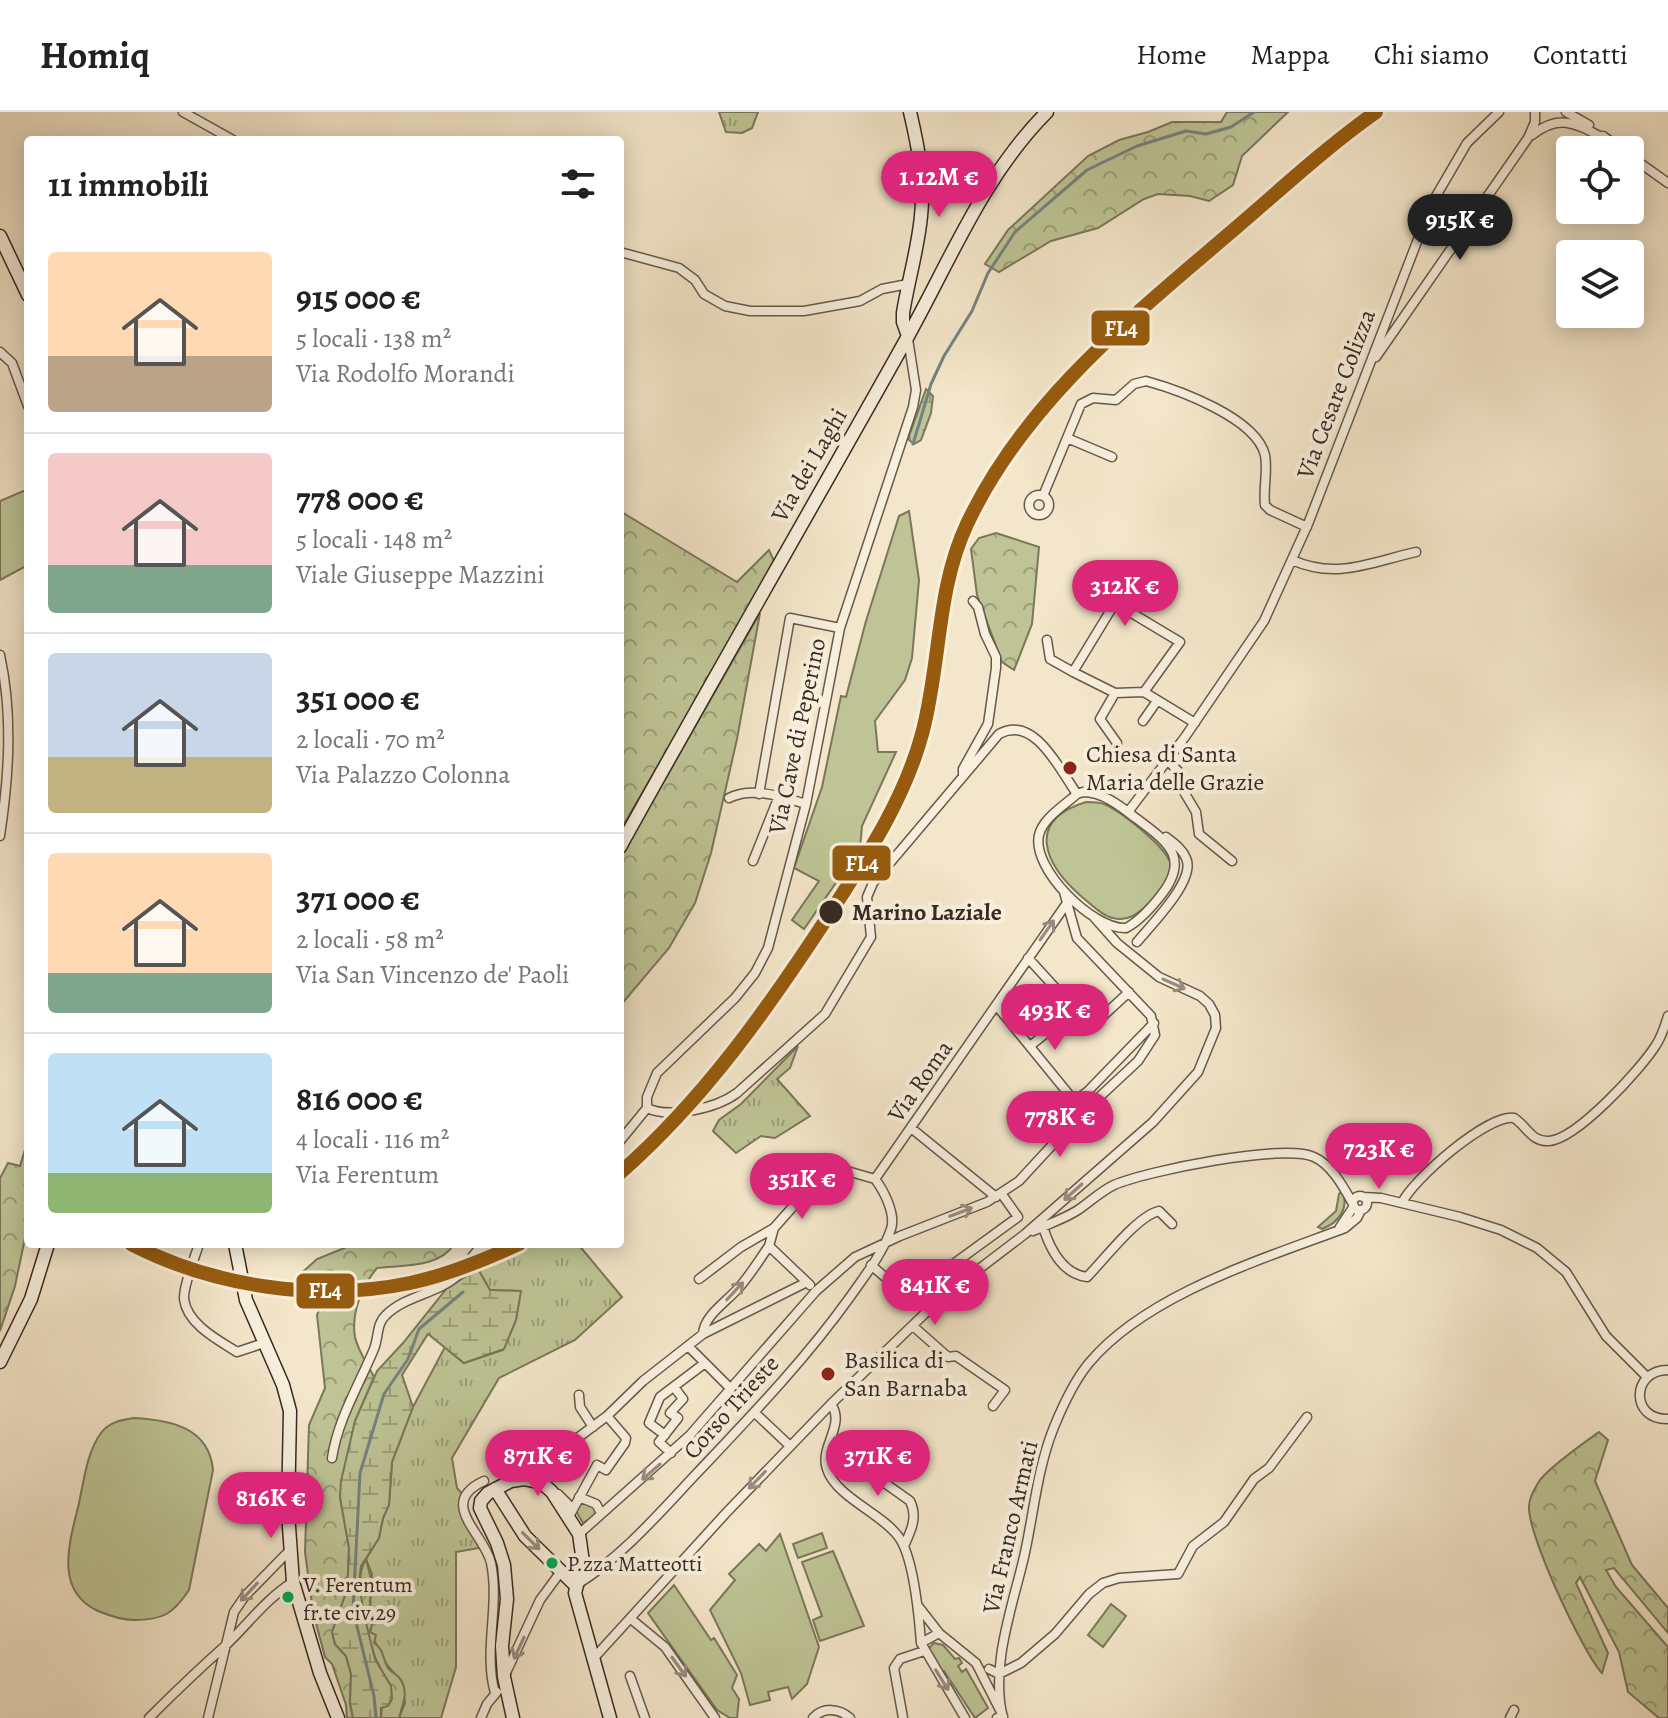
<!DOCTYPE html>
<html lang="it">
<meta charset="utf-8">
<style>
body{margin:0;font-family:Alegreya,serif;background:#f2f2f2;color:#222;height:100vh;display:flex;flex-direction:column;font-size:30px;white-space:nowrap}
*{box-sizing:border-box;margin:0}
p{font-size:26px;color:#767676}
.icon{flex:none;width:44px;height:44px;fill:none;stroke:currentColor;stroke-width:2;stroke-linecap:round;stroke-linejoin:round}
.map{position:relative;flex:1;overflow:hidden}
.drawer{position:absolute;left:24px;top:24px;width:600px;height:1112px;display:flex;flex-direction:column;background:#fff;border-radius:8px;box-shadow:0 4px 20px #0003}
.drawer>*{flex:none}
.tools{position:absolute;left:1556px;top:24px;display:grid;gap:16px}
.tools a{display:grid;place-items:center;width:88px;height:88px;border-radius:8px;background:#fff;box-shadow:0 4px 20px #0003;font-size:40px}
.price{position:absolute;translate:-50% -68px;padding:0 18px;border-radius:28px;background:#db2777;color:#fff;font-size:26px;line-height:52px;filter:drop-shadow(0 2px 4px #0008)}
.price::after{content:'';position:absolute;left:50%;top:48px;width:24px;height:18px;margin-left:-12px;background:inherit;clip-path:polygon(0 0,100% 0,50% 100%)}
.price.active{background:#222;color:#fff}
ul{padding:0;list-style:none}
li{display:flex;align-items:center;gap:24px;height:200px;padding:0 24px}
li+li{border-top:2px solid #e0e0e0}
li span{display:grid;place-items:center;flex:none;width:224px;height:160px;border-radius:8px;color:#555}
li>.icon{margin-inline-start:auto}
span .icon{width:96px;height:96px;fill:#fffc;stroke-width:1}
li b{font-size:34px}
h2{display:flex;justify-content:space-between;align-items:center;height:96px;padding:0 24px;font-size:34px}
header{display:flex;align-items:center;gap:48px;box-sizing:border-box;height:112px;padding:0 40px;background:#fff;border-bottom:2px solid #e0e0e0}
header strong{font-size:38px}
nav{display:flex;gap:44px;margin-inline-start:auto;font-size:28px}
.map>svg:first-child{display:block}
.grass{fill:url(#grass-tufts);stroke:#7a775b;stroke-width:2}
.forest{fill:url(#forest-crowns);stroke:#7a775b;stroke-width:2}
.wetland{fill:url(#wetland-marsh);stroke:#7a775b;stroke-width:2}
.green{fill:#bec495;stroke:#7a775b;stroke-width:2}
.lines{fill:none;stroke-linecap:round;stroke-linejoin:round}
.stream{stroke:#758280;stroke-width:3}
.street-casing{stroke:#66594b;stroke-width:11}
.secondary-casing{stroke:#372a21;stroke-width:15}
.street{stroke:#f8efdd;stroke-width:8}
.secondary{stroke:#f8efdd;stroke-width:12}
.rail-1-casing{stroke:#f8efdd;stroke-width:20}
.rail-1{stroke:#965b0e;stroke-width:14}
.oneway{stroke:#988c7f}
.poi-dot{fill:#8f2418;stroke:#f8efdd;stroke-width:3}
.stop-dot{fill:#372a21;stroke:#f8efdd;stroke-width:3}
.bus-dot{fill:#00a651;stroke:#f8efdd;stroke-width:3}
.labels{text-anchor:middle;stroke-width:8;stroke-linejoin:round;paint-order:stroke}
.bus-label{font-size:22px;fill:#372a21;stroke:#f8efdd;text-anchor:start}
.street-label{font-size:24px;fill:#372a21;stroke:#f8efdd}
.poi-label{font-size:24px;fill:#372a21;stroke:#f8efdd;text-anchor:start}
.stop-label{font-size:24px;font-weight:bold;fill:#372a21;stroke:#f8efdd;text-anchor:start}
.line-badge{stroke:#f8efdd;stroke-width:3}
.badge-label{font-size:22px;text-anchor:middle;font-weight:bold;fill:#fff}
</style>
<header>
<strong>Homiq</strong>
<nav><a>Home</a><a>Mappa</a><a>Chi siamo</a><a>Contatti</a></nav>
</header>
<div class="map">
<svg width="1668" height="1606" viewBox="0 0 1668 1606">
<defs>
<pattern id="grass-tufts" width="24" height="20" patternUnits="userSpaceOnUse" patternTransform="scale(2)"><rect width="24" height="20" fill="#bec495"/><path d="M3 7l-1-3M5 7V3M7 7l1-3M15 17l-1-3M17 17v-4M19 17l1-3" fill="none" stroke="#9b9f79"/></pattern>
<pattern id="forest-crowns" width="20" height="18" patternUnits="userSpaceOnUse" patternTransform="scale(2)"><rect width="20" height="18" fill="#bec495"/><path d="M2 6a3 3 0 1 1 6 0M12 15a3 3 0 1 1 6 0" fill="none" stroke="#9b9f79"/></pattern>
<pattern id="wetland-marsh" width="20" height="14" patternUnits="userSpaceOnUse" patternTransform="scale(2)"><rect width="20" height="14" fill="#bec495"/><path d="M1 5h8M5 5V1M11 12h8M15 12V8" fill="none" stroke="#9b9f79"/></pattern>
</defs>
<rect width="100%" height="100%" fill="#f4e6ca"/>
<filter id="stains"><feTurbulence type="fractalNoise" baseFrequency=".0025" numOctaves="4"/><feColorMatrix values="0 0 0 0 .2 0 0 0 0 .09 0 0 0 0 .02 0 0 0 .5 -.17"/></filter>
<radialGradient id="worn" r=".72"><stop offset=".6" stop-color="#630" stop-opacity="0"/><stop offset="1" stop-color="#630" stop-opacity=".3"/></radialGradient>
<!-- grass -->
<path class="grass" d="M719,0H758L752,16L742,21L726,20Z
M798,934L790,956L777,967L810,1004L775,1026L761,1024L736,1041L713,1019L719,1008L741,992Z
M529,1132H578L622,1185L575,1228L499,1266L452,1346L457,1376L464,1384L461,1396L484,1435L456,1440V1555L441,1606H399L405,1591L402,1570L387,1553L370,1520L374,1504L370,1497L372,1462L366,1447L379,1426L383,1406L389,1393L392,1350L413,1295L445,1235L464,1251L503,1238L516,1208L520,1179L490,1178L478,1157Z"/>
<!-- forest -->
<path class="forest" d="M1227,0H1288L1242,44L1233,73L1209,89L1190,84L1158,82L1144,87L1098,116L1051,129L999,160L985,152L1008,118L1088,44L1119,28L1148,20L1172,10H1221Z
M620,399L737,470L769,438L774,449L756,485L620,719Z
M996,421L1039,435L1032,512L1014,558L1002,550L977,483L971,437L979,426Z
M760,501L737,627L711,741L695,791L669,836L620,894V746Z
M28,1028V1112L15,1174L0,1219V1066L8,1051L20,1054Z
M354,1132H454C440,1156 402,1153 377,1156C362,1174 351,1201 355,1225C358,1239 368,1253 374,1265L355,1309L340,1385L349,1436L348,1462L346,1481L332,1520L335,1532L346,1544L351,1562L350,1591L353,1606H347L346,1593L332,1552L325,1545L313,1500L305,1440L309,1313L325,1276L317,1203L325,1182L296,1166L317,1147Z
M1599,1320L1608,1328L1595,1369L1632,1453L1668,1496V1521L1614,1456L1606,1458L1616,1475L1668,1535V1606H1659L1628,1580L1619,1540L1580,1465L1576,1471L1608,1541L1602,1561C1583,1541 1527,1422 1529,1394C1529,1387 1535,1376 1538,1371C1545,1358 1585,1330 1599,1320Z
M366,1447L371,1467L376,1471C369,1482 367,1492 374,1503L370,1520L376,1523L374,1531C384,1538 382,1544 387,1554C390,1561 397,1561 401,1568C409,1582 402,1593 399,1606H381C382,1592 384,1576 382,1562C381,1556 377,1550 375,1545C366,1521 352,1468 366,1447Z"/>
<!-- wetland -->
<path class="wetland" d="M926,277L933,284L931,301L921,328L914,332L908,327Z
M478,1157L490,1178L521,1179L516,1208L504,1237L464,1251L428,1222L402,1263L413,1295L392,1350L389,1393L383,1406L379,1426L361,1454L359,1470L364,1503L375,1547L391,1574L392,1587L388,1594L381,1596V1606H353L350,1591L351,1562L346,1544L335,1532L332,1520L346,1481L348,1462L349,1436L340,1385L341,1369L355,1309L377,1259L403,1231L447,1176Z"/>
<!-- green -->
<path class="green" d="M28,377V453L0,468V389Z
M909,399L919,468L912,546L905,568L875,609L878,640H896L862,714L860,736L804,817L792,808L819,769L794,756L822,675L841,584L846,585L866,509L899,404Z
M1086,690C1093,690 1099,690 1104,692C1120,699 1169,736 1171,754C1172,769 1156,786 1145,795C1137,802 1129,808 1118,807C1104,806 1093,794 1082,785C1045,753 1024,709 1086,690Z
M1342,1079C1350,1096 1338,1111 1322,1117L1318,1115L1336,1099L1339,1082Z
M134,1306C170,1308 209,1315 213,1358L189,1478C173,1502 163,1508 134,1508C121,1508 110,1504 98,1499C53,1478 70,1429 79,1391C84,1368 87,1340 101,1321C109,1310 121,1308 134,1306Z
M582,1387L597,1398L593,1405L583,1411L576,1399Z
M822,1421L827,1436L798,1446L793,1432Z
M780,1422L819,1535L807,1572L792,1587L788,1575L768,1580L770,1588L750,1593L741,1561L710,1498L735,1468L729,1462L759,1432L766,1439Z
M833,1439L864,1514L820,1529L813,1508L822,1504L802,1450Z
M674,1473L711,1528L714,1526L737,1563L732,1576L739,1587L737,1606H730L717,1598L648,1501Z
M1111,1492L1126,1504L1103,1535L1088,1523Z
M934,1531L943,1533L955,1547L959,1546L962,1551L958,1554L962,1560L966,1557L988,1596L975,1606L944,1559L940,1561L928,1537Z"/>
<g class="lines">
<!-- stream -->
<path class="stream" d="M913,332L931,272L944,244L972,199L988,161L1015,120L1087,58L1137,34L1186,19L1206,22L1231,15L1254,0
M376,1606L374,1584L353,1498L360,1361L384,1282L408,1247L419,1217L463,1180"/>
<!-- street casing -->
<g class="street-casing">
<path id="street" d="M183,0L233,28
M1566,0L1589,13
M1532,23C1561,0 1578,13 1607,28
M1603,24L1622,38
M1630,44L1668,71
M620,140L679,156L695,168L704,182L725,194L750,199H804L860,189L882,177L908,172
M908,227L916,278L913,295L840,516L806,692L768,836L755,861L735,886L657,961L647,985V996C670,1007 717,996 737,981L825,902L871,825L867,785L873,771L999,622C1034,602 1060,658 1077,682
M0,240L12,251L28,294
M1376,245L1528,26L1535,10V0
M1067,326L1112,345
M1029 393a10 10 0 1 1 20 0a10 10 0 1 1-20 0Z
M1043,384L1081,292L1093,286L1116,288L1134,272L1146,269C1179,278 1256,306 1265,343C1268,359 1263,377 1265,393L1270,398L1307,415
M1292,448C1337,468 1371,450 1416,440
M1115,491L1130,465L1118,458
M1047,528L1050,547L1073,560
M0,543C13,603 9,664 0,724
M1144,580L1180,530L1115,491L1073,560L1115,581L1144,580L1195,611
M1115,581L1100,607L1117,631
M1143,609L1157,589
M1167,648L1179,660L1184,680L1196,700L1199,722L1232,749
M963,664V657L988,612L996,556V545L985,522L978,495L973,489
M1083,680C1102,680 1119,693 1133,704C1168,730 1193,746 1158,787C1149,798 1138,810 1126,816C1094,818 1031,757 1039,723C1043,706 1065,693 1077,682Z
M759,682L790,506L840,516
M729,686C752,674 782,685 806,692
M1128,700L1185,625L1264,509L1308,412L1432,91L1467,31L1499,0
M753,749L779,684
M1137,830C1151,813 1193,771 1187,749C1184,738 1174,731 1166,725
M1028,846L1091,915L1129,880
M996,893L1071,985L1079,1004
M1030,934L1075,898
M1071,985H1080L1087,980L1154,911
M911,1016L996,1085
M620,1029L647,996
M875,1067L1067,791
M1353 1091a7 7 0 1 1 14 0a7 7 0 1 1-14 0Z
M1363,1085L1381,1086L1460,1105L1501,1118L1537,1136L1566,1160L1606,1224L1647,1265
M1402,1091C1413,1067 1488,1002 1514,1006C1527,1014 1531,1030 1549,1029C1577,1027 1641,957 1656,933C1662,924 1665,914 1668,904
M1043,1115C1050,1137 1062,1162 1087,1165C1104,1148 1137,1104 1159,1099L1172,1112
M1340,1115L1354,1094
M1033,1119C1048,1112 1064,1107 1078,1098C1090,1090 1101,1079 1114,1073C1146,1059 1284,1031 1314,1045C1332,1053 1344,1076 1353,1092
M199,1132C195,1145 183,1174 184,1187C187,1212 218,1228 237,1240L264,1231
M871,1153L908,1185L1018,1105L1001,1081
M699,1167L741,1135L774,1116
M810,1173L769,1134L774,1116L805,1081L833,1059H847L875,1067
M913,1214L948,1245L956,1244L1005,1278L993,1294
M703,1222C704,1202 730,1188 742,1172C752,1160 760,1147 769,1134
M689,1235L730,1276
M1668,1258C1631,1258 1630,1308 1668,1307
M579,1283L580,1295L593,1315
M831,1292C846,1313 819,1335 827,1357C836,1385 881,1401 898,1424C914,1444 919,1505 921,1531
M755,1301L790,1334
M665,1323L649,1311L660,1285L705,1251
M671,1341L659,1330L678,1306L670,1301L683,1287L674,1275
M332,1346C338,1307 359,1273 374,1237C379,1225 376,1212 386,1203C405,1184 436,1182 456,1165C467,1156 472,1141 484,1132
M830,1363L844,1338L849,1337L858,1352L910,1389C918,1405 911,1419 904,1434
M484,1369C436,1391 485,1422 491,1451C500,1494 483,1539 495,1581
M545,1370L537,1362L540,1354L607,1304L643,1269L703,1222L807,1170
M558,1382L572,1396
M579,1385L596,1392L601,1401
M571,1401L597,1353L606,1358L625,1331L626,1326L607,1304
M579,1422L690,1323L816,1179L855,1145L900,1124L987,1090L1019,1069L1079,1004L1138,949L1155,923L1151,904L1077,826L1064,780
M578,1472C625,1442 660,1400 698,1360C751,1304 805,1248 850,1185C864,1165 883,1141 891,1117C896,1102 884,1079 875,1067
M918,1494L939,1521
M631,1507L665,1535L715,1606
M593,1547L726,1401L831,1292L941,1186L1025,1122L1153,1010L1198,960L1216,916L1215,903L1209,892L1200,884L1159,865L1117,831L1093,804
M989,1557L999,1562L1021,1551L1055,1522L1089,1482L1103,1471L1119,1466L1178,1462L1193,1434L1224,1410L1254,1367L1269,1356L1307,1305
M630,1564L645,1606
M504,1565L540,1488L562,1458
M149,1606C174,1581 199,1557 226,1533C249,1511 266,1487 293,1470
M208,1606L234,1500L245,1484L290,1438
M481,1606L487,1592L497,1580
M813,1606C823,1595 839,1596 850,1606
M903,1606L894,1556L900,1547L924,1539
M965,1606L921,1531L939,1521L976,1551L1003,1604L997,1606
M1003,1606C990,1555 1012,1496 1024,1445C1034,1401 1037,1357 1054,1315C1063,1293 1074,1269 1089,1251C1147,1182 1263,1147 1345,1116L1357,1106L1361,1098
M1510,1606L1514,1598"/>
</g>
<!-- secondary casing -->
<g class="secondary-casing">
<path id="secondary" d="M0,124L28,183
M908,224L903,210V201C908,169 918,137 921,104C925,69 918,34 910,0
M620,735C714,565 812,396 907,226C950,149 983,64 1047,0
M235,1132L246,1188L283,1273L290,1299L288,1401L293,1470L320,1561L338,1606
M0,1250L31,1187L48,1132
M495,1377L525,1424L576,1474
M513,1606L504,1565L502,1534L507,1487L504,1453L497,1431L480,1396L481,1389L488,1381L511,1369L524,1367L542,1371L552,1380L579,1422L583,1450L575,1481L610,1606"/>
</g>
<!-- street -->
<use href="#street" class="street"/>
<!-- secondary -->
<use href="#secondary" class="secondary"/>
<!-- rail-1 casing -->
<g class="rail-1-casing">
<path id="rail-1" d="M620,1061C704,987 766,899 827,806C864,748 904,689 922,622C941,552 936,478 967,412C1025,289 1131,206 1231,120C1278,80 1325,36 1376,0
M131,1132C214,1175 319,1190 410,1171C448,1163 484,1148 519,1132"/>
</g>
<!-- rail-1 -->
<use href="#rail-1" class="rail-1"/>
</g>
<!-- one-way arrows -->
<defs><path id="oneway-shaft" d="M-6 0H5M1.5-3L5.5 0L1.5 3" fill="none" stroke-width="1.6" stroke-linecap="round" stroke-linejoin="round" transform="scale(2)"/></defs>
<g class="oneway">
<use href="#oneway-shaft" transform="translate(1047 818) rotate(-55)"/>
<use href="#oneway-shaft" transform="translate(1174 872) rotate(24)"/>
<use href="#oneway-shaft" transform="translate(1073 1080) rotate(138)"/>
<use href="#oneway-shaft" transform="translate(961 1100) rotate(-21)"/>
<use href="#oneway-shaft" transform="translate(735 1179) rotate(-47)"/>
<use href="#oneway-shaft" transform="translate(651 1360) rotate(139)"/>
<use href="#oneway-shaft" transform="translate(757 1368) rotate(134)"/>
<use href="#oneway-shaft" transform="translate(531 1429) rotate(45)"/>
<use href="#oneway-shaft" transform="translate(249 1480) rotate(133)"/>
<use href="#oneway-shaft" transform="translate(519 1536) rotate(115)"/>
<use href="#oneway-shaft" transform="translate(679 1555) rotate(54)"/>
<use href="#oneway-shaft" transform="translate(942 1568) rotate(58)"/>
</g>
<!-- markers -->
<g class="poi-dot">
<circle cx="1070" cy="656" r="8"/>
<circle cx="828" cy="1262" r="8"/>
</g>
<circle class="stop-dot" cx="831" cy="800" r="13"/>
<g class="bus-dot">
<circle cx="552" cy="1451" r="7"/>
<circle cx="288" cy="1485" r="7"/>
</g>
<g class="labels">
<!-- bus labels -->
<g class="bus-label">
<text x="567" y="1459">P.zza Matteotti</text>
<text x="303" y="1480">V. Ferentum<tspan x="303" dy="28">fr.te civ.29</tspan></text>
</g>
<!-- street labels -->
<g class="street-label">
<text transform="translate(1336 282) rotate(-69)" y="8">Via Cesare Colizza</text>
<text transform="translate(809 353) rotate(-60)" y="8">Via dei Laghi</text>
<text transform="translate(797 624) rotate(-78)" y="8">Via Cave di Peperino</text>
<text transform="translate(920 969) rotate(-55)" y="8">Via Roma</text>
<text transform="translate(731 1295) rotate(-48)" y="8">Corso Trieste</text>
<text transform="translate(1010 1415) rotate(-77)" y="8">Via Franco Armati</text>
</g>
<!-- poi labels -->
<g class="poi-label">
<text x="1086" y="650">Chiesa di Santa<tspan x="1086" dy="28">Maria delle Grazie</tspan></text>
<text x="844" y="1256">Basilica di<tspan x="844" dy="28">San Barnaba</tspan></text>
</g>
<!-- stop labels -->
<g class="stop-label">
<text x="852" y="808">Marino Laziale</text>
</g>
</g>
<g class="line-badge">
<rect x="1090" y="197" width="61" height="38" rx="8" fill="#965b0e"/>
<rect x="831" y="732" width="61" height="38" rx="8" fill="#965b0e"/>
<rect x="295" y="1160" width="61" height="38" rx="8" fill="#965b0e"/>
</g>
<g class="badge-label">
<text x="1121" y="224">FL4</text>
<text x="862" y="759">FL4</text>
<text x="325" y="1186">FL4</text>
</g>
<rect width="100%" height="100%" filter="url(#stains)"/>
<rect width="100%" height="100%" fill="url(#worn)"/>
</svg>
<div class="tools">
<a><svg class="icon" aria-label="locate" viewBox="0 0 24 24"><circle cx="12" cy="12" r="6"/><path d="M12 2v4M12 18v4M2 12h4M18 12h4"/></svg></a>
<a><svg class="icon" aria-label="layers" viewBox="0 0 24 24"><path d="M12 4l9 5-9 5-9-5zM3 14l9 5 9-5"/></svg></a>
</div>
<b class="price" style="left:939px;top:107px">1.12M €</b>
<b class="price active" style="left:1460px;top:150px">915K €</b>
<b class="price" style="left:1125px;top:516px">312K €</b>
<b class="price" style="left:1055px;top:940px">493K €</b>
<b class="price" style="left:1060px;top:1047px">778K €</b>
<b class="price" style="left:1379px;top:1079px">723K €</b>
<b class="price" style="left:802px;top:1109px">351K €</b>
<b class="price" style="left:935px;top:1215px">841K €</b>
<b class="price" style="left:538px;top:1386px">871K €</b>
<b class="price" style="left:878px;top:1386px">371K €</b>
<b class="price" style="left:271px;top:1428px">816K €</b>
<section class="drawer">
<h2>11 immobili<svg class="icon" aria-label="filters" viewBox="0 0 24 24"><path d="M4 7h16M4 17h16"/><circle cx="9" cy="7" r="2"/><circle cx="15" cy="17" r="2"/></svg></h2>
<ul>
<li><span style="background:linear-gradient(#ffd9b3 65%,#b9a48a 0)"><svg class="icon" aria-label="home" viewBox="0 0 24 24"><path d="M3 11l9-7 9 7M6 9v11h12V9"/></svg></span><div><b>915 000 €</b><p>5 locali · 138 m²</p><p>Via Rodolfo Morandi</p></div></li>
<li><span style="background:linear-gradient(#f6c9c9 70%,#7fa58c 0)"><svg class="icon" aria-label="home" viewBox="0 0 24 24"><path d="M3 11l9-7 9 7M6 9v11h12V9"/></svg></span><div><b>778 000 €</b><p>5 locali · 148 m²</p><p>Viale Giuseppe Mazzini</p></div></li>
<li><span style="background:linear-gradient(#c9d6e8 65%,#c2b280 0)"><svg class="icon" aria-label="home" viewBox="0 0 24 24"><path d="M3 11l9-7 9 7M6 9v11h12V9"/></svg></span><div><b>351 000 €</b><p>2 locali · 70 m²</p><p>Via Palazzo Colonna</p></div></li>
<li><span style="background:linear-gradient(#ffd9b3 75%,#7fa58c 0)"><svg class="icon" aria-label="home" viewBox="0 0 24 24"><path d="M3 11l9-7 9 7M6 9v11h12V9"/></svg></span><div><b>371 000 €</b><p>2 locali · 58 m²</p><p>Via San Vincenzo de' Paoli</p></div></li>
<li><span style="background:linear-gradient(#bfe0f5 75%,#8fb573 0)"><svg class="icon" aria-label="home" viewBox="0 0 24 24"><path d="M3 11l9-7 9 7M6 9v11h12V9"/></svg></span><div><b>816 000 €</b><p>4 locali · 116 m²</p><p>Via Ferentum</p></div></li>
</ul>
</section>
</div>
